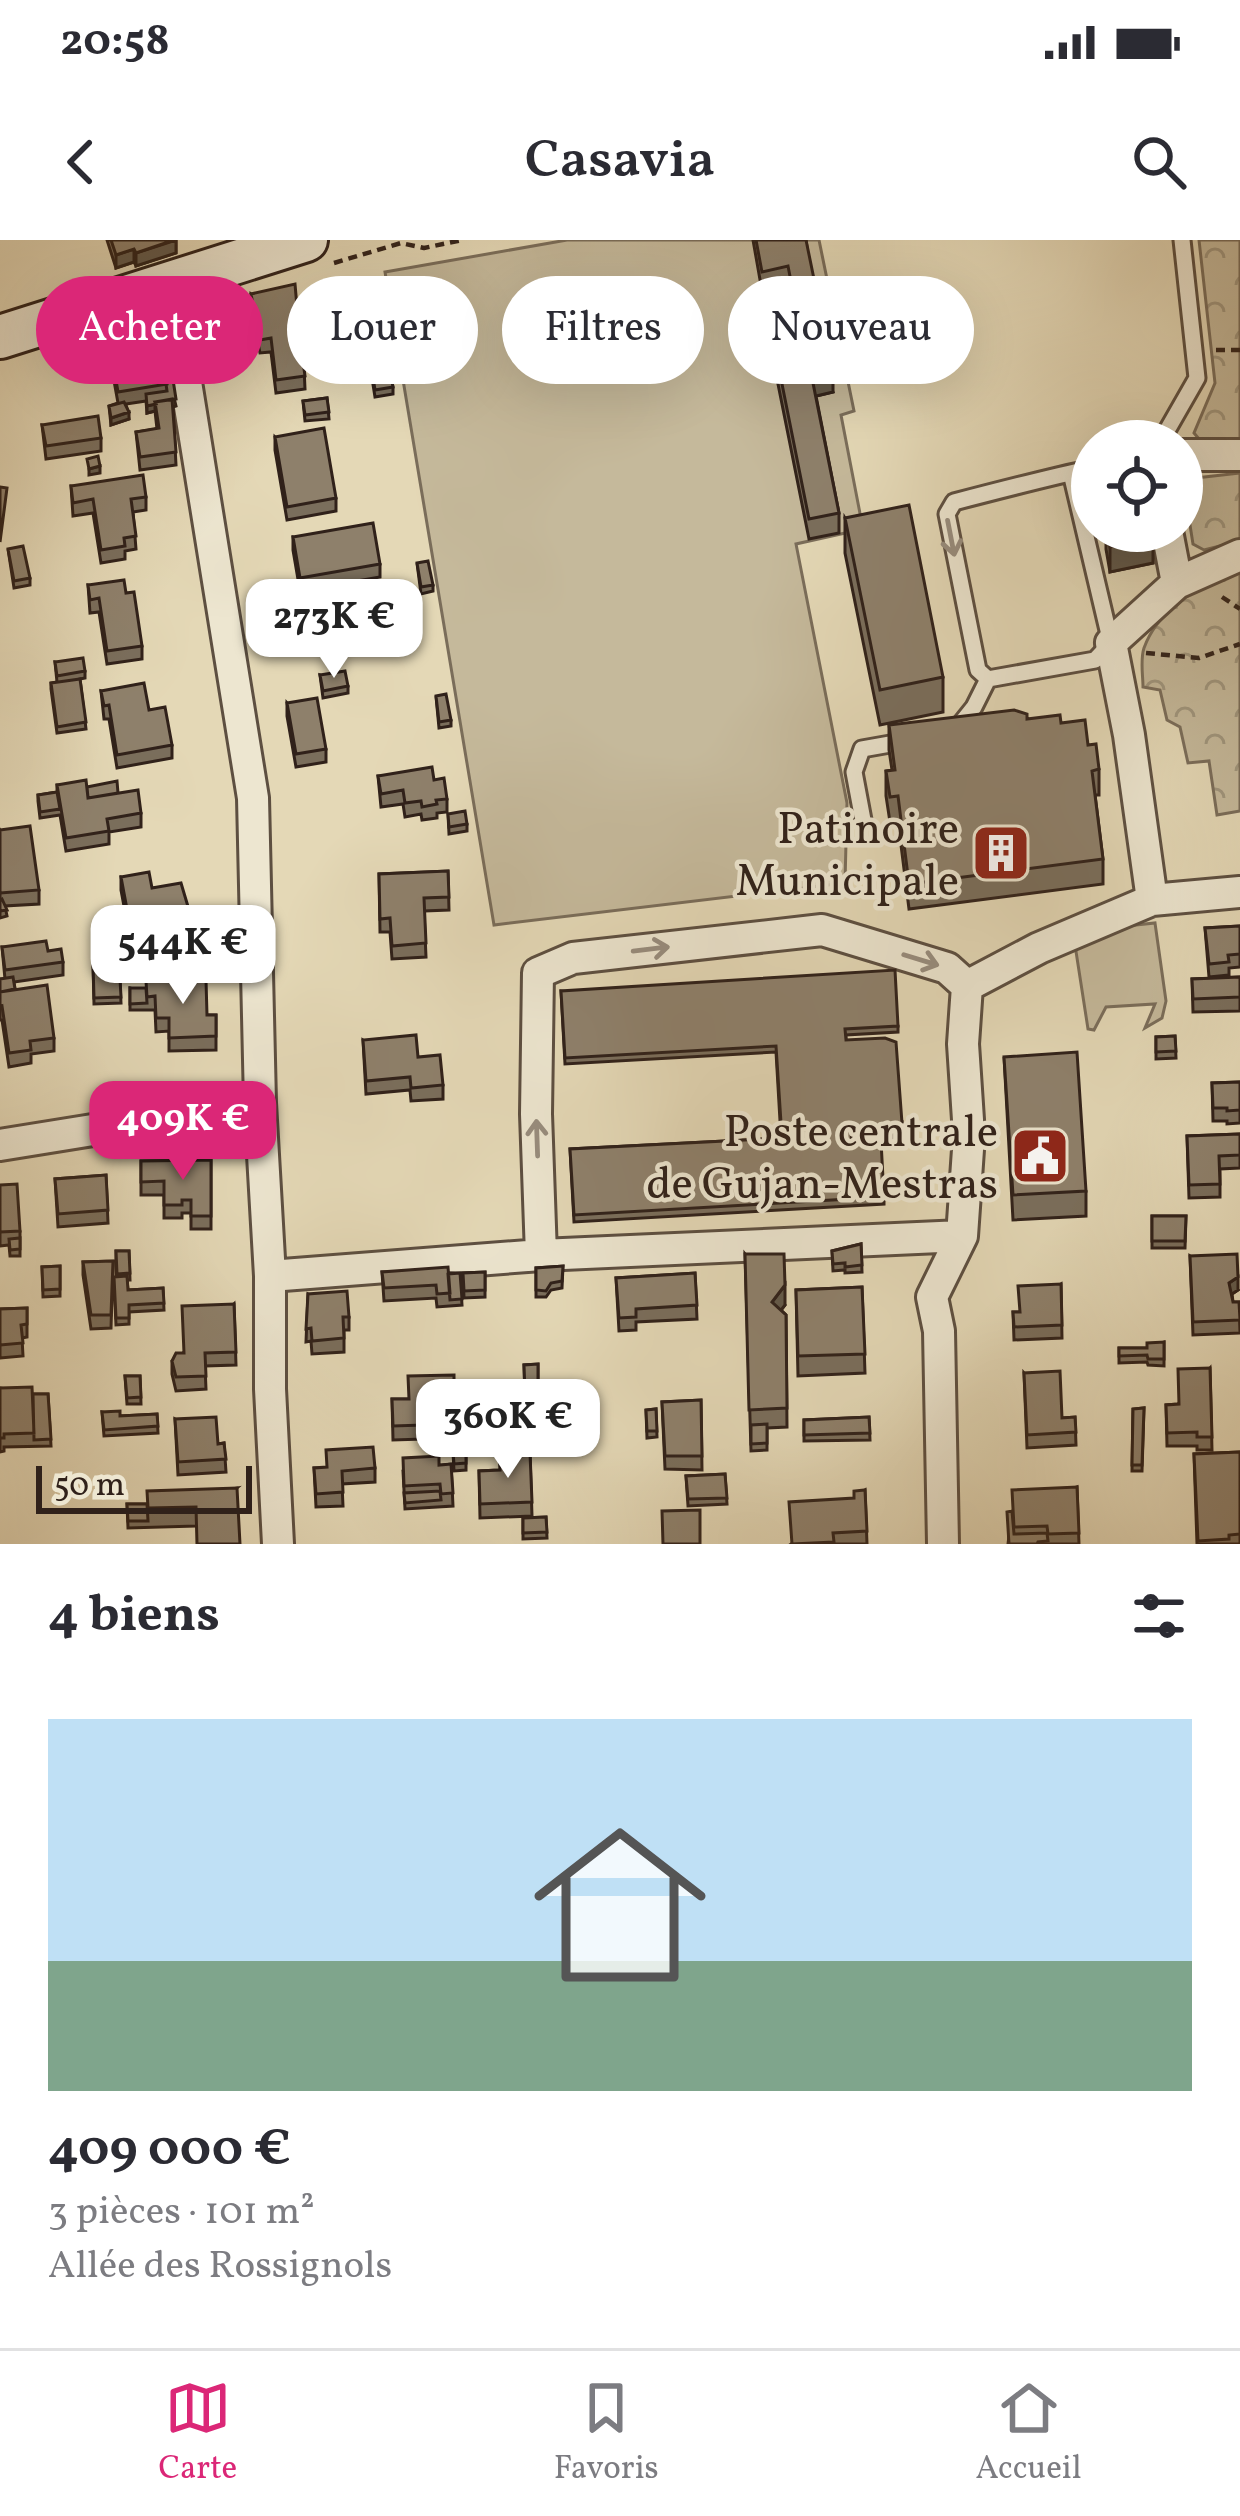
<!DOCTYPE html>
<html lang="fr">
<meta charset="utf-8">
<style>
body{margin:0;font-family:Vollkorn,serif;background:#f7f7f7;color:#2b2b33;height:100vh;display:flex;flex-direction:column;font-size:45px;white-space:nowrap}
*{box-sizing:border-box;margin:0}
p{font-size:39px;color:#7c7c81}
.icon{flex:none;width:66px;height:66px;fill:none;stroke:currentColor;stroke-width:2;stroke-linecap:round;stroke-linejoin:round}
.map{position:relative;height:1304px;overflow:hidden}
.details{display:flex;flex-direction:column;background:#fff;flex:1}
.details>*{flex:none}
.top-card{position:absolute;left:36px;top:36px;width:1170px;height:108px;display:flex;gap:24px}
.tools{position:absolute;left:1071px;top:180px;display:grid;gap:24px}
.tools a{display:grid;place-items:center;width:132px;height:132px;border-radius:50%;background:#fff;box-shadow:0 12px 48px #0002;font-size:60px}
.scale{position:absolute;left:36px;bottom:30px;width:216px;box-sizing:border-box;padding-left:12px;border:6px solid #30211a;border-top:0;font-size:33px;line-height:42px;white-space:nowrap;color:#30211a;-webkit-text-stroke:9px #ede6d0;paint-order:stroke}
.price{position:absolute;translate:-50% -102px;padding:0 27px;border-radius:24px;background:#fff;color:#222;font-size:39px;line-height:78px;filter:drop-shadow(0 3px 6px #0008)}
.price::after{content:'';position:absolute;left:50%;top:72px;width:36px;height:27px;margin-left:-18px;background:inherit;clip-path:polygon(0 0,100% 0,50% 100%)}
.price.current{background:#db2777;color:#fff}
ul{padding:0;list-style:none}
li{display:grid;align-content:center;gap:24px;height:636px;padding:0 48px}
li span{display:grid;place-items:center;height:372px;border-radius:0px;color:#555}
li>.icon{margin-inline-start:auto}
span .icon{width:216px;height:216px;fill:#fffc;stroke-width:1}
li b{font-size:51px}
h2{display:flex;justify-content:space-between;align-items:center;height:144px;padding:0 48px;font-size:51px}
.chip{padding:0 42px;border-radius:54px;background:#fff;box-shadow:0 12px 48px #0002;font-size:42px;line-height:108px}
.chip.current{background:#db2777;color:#fff}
.status{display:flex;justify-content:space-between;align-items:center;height:84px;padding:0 60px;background:#fff;direction:ltr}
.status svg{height:33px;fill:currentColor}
header{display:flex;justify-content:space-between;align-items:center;height:156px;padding:0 48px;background:#fff;font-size:54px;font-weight:600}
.tabs{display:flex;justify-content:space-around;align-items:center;height:168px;border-top:3px solid #e1e1e2;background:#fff;font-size:33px;color:#7c7c81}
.tabs a{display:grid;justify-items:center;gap:6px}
.tabs .current{color:#db2777}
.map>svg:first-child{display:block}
.green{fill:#c5b99b;stroke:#7a6d5a;stroke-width:3}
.park{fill:url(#park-crowns);stroke:#7a6d5a;stroke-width:3}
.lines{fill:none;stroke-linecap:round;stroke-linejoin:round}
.lane-casing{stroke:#5d4f41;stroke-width:21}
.street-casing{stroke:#5d4f41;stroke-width:36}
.secondary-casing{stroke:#30211a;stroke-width:48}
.path{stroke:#30211a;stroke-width:4.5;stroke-dasharray:9 6;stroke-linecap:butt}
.lane{stroke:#ede6d0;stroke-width:15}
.street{stroke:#ede6d0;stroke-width:30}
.secondary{stroke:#ede6d0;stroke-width:42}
.wall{fill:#7a6e5c;stroke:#30211a;stroke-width:3}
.shaded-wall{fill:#635a4b;stroke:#30211a;stroke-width:3}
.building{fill:#8e806b;stroke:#30211a;stroke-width:3}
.oneway{stroke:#988d7e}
.labels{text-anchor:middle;stroke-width:9;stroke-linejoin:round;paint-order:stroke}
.poi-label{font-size:45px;fill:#30211a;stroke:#ede6d0;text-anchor:end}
</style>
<div class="status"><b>20:58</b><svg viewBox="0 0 49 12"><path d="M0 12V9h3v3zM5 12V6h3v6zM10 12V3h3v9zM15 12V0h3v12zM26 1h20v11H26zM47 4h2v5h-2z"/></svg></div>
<header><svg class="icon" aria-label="back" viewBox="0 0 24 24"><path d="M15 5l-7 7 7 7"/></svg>Casavia<svg class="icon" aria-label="search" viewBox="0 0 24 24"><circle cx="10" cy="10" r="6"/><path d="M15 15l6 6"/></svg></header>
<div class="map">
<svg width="1240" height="1304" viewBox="0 0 1240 1304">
<defs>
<pattern id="park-crowns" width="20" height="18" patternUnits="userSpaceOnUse" patternTransform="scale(3)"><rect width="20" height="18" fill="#c5b99b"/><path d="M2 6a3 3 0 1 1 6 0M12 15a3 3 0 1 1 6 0" fill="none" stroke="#a0967e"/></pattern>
</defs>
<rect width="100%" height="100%" fill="#e4d8b6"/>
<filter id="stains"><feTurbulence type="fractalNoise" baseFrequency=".00167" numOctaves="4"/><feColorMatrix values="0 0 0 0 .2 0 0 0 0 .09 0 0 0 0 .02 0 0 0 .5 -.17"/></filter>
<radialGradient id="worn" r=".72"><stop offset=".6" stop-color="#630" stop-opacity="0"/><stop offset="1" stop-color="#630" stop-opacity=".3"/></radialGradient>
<!-- green -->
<path class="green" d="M567,0H819L854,171L841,175L863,289L796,304L847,563L845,643L494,685L385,32Z
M1155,683L1166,761L1162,778L1145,788L1155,764L1106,767L1094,790L1088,789L1075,705L1117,687Z"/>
<!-- park -->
<path class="park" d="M1199,0H1240V201L1235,202L1199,199L1194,193L1215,143Z
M1240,233V301L1204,310L1193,304L1184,247L1187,239Z
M1240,330V571L1217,575L1209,521L1188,523L1180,487L1167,480L1160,450L1143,447C1143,435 1140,420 1144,408C1159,367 1202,344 1240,330Z"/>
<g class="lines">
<!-- lane casing -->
<g class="lane-casing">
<path id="lane" d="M1161,201L1197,138L1182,0
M1071,233L1111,403L1095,420L988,439L978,430L947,274L954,262C1000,250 1046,238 1092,228
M954,492L974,467L988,439
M863,580L854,532L862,509L907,501"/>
</g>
<!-- street casing -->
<g class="street-casing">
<path id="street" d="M161,48L176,80L253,558L260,863L270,1036V1149L278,1304
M1182,215H1240
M1167,291L1177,343
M1152,660L1129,495L1111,403L1177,343L1240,315
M0,905L260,863
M541,1015L536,874L538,733L573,718L822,690L947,728L967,746
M270,1036L541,1015L962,996
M943,1304L939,1091L932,1057L962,996L969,895L963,804L967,746L1039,708L1152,660L1240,652"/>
</g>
<!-- secondary casing -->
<g class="secondary-casing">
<path id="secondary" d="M0,97L306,0"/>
</g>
<!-- path -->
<path class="path" d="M334,23L401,3L424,8L462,0
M1216,110H1240
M1222,357L1240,369
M1146,413L1199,418L1240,404"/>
<!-- lane -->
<use href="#lane" class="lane"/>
<!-- street -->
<use href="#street" class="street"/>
<!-- secondary -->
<use href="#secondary" class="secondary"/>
</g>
<!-- wall -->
<path class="wall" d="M107,0H176V13L136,26L134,22L116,28Z
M753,0H806L814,59L802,67L805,80L833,152L816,156L839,273V293L809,299L776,134V114L799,110L789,78L790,58L788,46L762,51Z
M251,54L299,90L310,113V126L304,127L305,149L276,153L271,112L260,113L251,67Z
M331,55L365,91H363L365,112L344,117L331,68Z
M374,81L386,90V97L380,98L393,147V154L375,157L367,107V100L377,99Z
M159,95L176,166L173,167L176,225L140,230L136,192L157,189L155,171L147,173L146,161L126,164L129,179L111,185L109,166L118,163L111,124V111L126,108Z
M327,158L329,179L305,181L303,161Z
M42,185L101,198V211L46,219Z
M275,197L336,258V271L287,280L275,210Z
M71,246L146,257V270L133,272L136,309L125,311V319L101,323L93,273L73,276Z
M845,278L943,437V472L880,485L845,313Z
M1106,291H1151L1153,323L1110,332L1106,309Z
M293,297L380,324V337L300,351L293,310Z
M8,309L30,338V345L14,348Z
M417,323L433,345V351L421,354Z
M88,345L126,353L142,406V419L107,424L99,372L90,373Z
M55,422L85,431V438L80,439L86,489L57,493L51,449V443L57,442Z
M320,435L348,446V453L323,458Z
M101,451L149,470L172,505V518L117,528L109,479H104Z
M436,456L451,480V486L439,488Z
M287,463L326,509V522L296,527L287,476Z
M1027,479L1061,483L1088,505L1099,529V555H1095L1103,619V644L909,669L898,581L890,582L886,556V531L892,530L889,510V485Z
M378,536L434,540L447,559V572L437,573V578L422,580L421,574L405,577L403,564L381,567Z
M57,545L87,547L118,553L141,573V587L109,592V604L66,611L60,575L40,578L38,561V555L57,552Z
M448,574L467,584V591L449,594Z
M0,590L39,650V664L5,666L7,676L0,678Z
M448,631L449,670L424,671L426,717L392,719L390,692H380L379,634Z
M121,637L152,648L195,690V703L138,713L132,709L121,650Z
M1240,686V727L1229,728V735L1209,737L1205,688Z
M2,707L48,711L63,722V735L14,742L15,749L54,798V811L31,814V823L9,827L2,780H0V739H5Z
M119,721L121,763L94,764L93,723Z
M1240,737V771L1193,772L1192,739Z
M130,748L207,775H216V810L169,811V791L156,792L155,770H130Z
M561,751L898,786V792L846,795V800L902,890L893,897L852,899V903L884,957V964L574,982L570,909L781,898L776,812L565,824Z
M1175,796L1176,818L1156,819V797Z
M363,800L443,845V859L411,861L410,850L366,854Z
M1004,817L1086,951V976L1013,980Z
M1240,842V883L1227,884V881H1213L1212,843Z
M1240,894V928L1220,929V957L1189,958L1187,896Z
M211,920V989H191V973H182V978H164V955H141V921Z
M106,935L108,983L58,987L55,939Z
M0,945L20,991V1016H10L9,1005L0,1006Z
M1152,976H1186L1185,1008H1152Z
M861,1004L862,1032L845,1033V1030L833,1031L832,1011Z
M116,1011H129L130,1040H127L128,1050L163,1048L164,1070L129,1072V1084L116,1085L114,1043L116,1036Z
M745,1014L785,1065L781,1070L786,1075L787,1187L767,1188V1210L751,1211Z
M1190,1016L1238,1050L1232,1054L1233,1062H1239L1240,1093L1193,1095Z
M113,1021L111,1088L91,1089L83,1035V1022Z
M60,1026V1056L43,1057L42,1027Z
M563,1026L562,1048L551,1050L546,1057H536V1028Z
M382,1032L460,1033L462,1065L437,1067L436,1058L384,1061Z
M485,1032V1057L464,1058L463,1033Z
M695,1033L697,1079L636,1082V1090L619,1091L616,1038Z
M1061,1044L1062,1098L1014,1100L1013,1072H1019Z
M862,1047L865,1133L798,1136L796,1050Z
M308,1054L349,1077V1090H344V1112L312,1114L311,1101L306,1102Z
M234,1064L236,1125L205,1126L206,1149L176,1151L172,1134V1121L183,1113Z
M27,1068V1097L22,1098L23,1116L0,1118V1069Z
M1164,1102V1126L1148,1125L1147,1122L1119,1123V1108H1147Z
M538,1124V1159L525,1160L524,1125Z
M1210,1128L1212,1210H1197V1206H1167L1166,1165L1178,1164Z
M1024,1133L1062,1178L1075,1177L1076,1205L1027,1208Z
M125,1136H140L141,1164H127Z
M454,1143L468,1165V1178H455V1198L393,1200L392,1159H408Z
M0,1148L33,1154H48L51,1206L4,1207V1211L0,1212Z
M701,1160L702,1230L665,1229L662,1162Z
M1144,1168L1142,1231H1132L1133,1169Z
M656,1169L657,1197L647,1198L646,1170Z
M102,1172L120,1176L157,1174L158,1193L104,1196Z
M869,1177L870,1200L804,1201V1180Z
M175,1179L218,1204L224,1203L226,1232L178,1235Z
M532,1180L533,1209L519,1210L518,1181Z
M466,1211V1230L454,1231L453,1212Z
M1240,1212V1304H1197L1194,1214Z
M530,1213L532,1276L480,1278L479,1231L499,1230Z
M451,1224L453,1266L405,1269L403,1231Z
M314,1228H375V1242L342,1244L343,1266L316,1267Z
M725,1234L727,1264L688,1266L686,1236Z
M1077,1247L1079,1304H1008L1012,1271Z
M237,1248L196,1286L128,1288L127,1264H147Z
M865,1250L867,1304H791L854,1258Z
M546,1277L547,1298L523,1299V1278Z"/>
<!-- shaded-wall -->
<path class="shaded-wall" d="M176,0V13L136,26V13Z
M134,9V22L116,28V15Z
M814,39V59L799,69V50Z
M365,98V112L344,117V104Z
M833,133V152L812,157V138Z
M155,164V171L147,173V166Z
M129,172V179L111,185V178Z
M100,226V233L89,235V229Z
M1153,298V323L1110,332V307Z
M902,883V890L893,897V890Z
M1238,1037V1050L1229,1056V1043Z
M785,1045V1065L772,1082V1062Z"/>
<!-- building -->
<path class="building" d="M111,0H174L136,13L134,9L116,15Z
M756,0H806L814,39L799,50L805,80L822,83L833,133L812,138L839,273L809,279L776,114L804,108L789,58L794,57L788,26L762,32Z
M295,44L299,90L308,89L310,113L302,114L305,136L276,140L271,98L260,100L251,54Z
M358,48L365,77L360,79L365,98L344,104L331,55Z
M383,78L386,90L377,92L374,81Z
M159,95L167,144L118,152L111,111L127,108L126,101Z
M384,97L393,147L375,150L367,100Z
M167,101L176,159L155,162L156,164L147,166L146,154L167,151L160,102Z
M327,158L329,172L305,175L303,161Z
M172,159L176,212L140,217L136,192L159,188L155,162Z
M124,162L129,172L111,178L109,166Z
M98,176L101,198L46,206L42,185Z
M324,188L336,258L287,267L275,197Z
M98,216L100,226L89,229L87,219Z
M143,235L146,257L131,259L136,296L124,298L125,306L101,310L93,259L73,263L71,246Z
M0,247L7,248L0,302Z
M909,265L943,437L880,450L845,278Z
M373,283L380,324L300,338L293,297Z
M1107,291H1151L1153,298L1110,307Z
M23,306L30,338L14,341L8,309Z
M428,321L433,345L421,347L417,323Z
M124,340L126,353L134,352L142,406L107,411L99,358L90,360L88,345Z
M83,418L85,431L57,436L55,422Z
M345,431L348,446L323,451L320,435Z
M80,439L86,482L57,487L51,443Z
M144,443L149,470L165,467L172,505L117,515L109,465L104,466L101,451Z
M446,454L451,480L439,482L436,456Z
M317,458L326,509L296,514L287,463Z
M1014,470L1027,474V479L1060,475L1061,483L1085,480L1088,505L1096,504L1099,529L1092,531L1103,619L909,644L898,556L890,557L886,531L895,530L889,485Z
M432,527L434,540L444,538L447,559L436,560L437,564L422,567L421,561L405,563L403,550L381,554L378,536Z
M86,540L88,558L138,550L141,573L107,579L109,591L66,598L57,545Z
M117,541L118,553L88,558L87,547Z
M57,552L60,569L40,572L38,555Z
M465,571L467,584L449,587L448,574Z
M30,586L39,650L0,653V590Z
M448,631L449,657L424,658L426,703L392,706L390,678L380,679L379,634Z
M149,632L152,648L181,643L195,690L138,700L132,696L121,637Z
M2,659L7,670L0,671V660Z
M1240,686V714L1228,715L1229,722L1209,724L1205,688Z
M46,701L48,711L61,709L63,722L5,730L2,707Z
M119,721L121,757L94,758L93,723Z
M895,730L898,786L845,789L846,800L885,798L896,802L902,883L893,890L851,893L852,903L881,901L884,957L574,975L570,909L782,898L776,806L565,818L561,751Z
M13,737L15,749L0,752V739Z
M1240,737V757L1193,759L1192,739Z
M206,740L207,775H216V796L169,798V778H156L155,756L147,757L146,741Z
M47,745L54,798L30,801L31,810L9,813L2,766L0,767V752Z
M130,748H146L147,763L130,764Z
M416,795L418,817L440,815L443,845L411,848L410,837L366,841L363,800Z
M1175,796L1176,811L1156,812V797Z
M1077,812L1086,951L1013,955L1004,817Z
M1240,842V870L1227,871V868H1213L1212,843Z
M1240,894V915L1219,916L1220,944L1189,945L1187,896Z
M211,920V976H191V960H182V965H164V941L141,942V921Z
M106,935L108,970L58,974L55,939Z
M17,944L20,991L0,992V945Z
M1152,976H1186L1185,1001H1152Z
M20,998V1009L10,1010L9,999Z
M861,1004L862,1025L845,1027V1023L833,1024L832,1011Z
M116,1011H129L130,1033L117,1034Z
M745,1014H784L785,1045L772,1062L786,1075L787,1168L749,1170Z
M1237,1014L1238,1037L1229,1043L1233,1062H1239L1240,1080L1193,1082L1190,1016Z
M113,1021L111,1075H91L83,1022Z
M60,1026V1049L43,1050L42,1027Z
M563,1026L562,1041L551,1043L546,1051L536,1050V1028Z
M448,1027L450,1053L437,1054L436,1045L384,1048L382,1032Z
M485,1032V1050L464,1051L463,1033Z
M460,1033L462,1059L450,1060L448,1034Z
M695,1033L697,1065L636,1069V1077L619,1078L616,1038Z
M127,1036L128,1050L163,1048L164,1063L129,1065V1078H116L114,1037Z
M1061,1044L1062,1085L1014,1087L1013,1072H1020L1018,1046Z
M862,1047L865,1114L798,1116L796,1050Z
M347,1051L349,1077H343L344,1098L312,1101L311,1088L306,1089L308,1054Z
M234,1064L236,1112L205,1113L206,1136L176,1137L172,1121L176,1113H184L182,1066Z
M27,1068V1084L21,1085L23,1103L0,1105V1069Z
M1164,1102V1119H1148L1147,1115L1119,1116V1108H1147V1103Z
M538,1124V1153H525L524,1125Z
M1210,1128L1212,1197H1197V1192L1167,1193L1166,1165L1179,1164L1178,1129Z
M1060,1131L1062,1178L1075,1177L1076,1192L1027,1195L1024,1133Z
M454,1135V1143H461L462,1154L467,1153L468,1165H455V1184L393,1186L392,1159H409L408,1136Z
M125,1136H140L141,1157L127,1158Z
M32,1147L34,1193L4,1194V1198H0V1148Z
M33,1154H48L51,1199L34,1200Z
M701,1160L702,1216H665L662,1162Z
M1144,1168L1142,1225H1132L1133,1169Z
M656,1169L657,1191H647L646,1170Z
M120,1171V1176L157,1174L158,1186L104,1190L102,1172Z
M216,1177L218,1204L224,1203L226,1219L178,1222L175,1179Z
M869,1177L870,1193L804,1195V1180Z
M532,1180L533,1202L519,1203L518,1181Z
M767,1184V1203L751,1204V1185Z
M373,1207L375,1228L342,1231L343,1252L316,1254L314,1228L327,1227L326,1210Z
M466,1211V1223L454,1224L453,1212Z
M1240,1212V1294L1229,1295V1299L1198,1301L1194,1214Z
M530,1213L532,1262L480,1264L479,1231L500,1230L499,1214Z
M439,1216V1225L451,1224L453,1253L441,1254L440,1244L404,1246L403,1218Z
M725,1234L727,1258L688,1259L686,1236Z
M1077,1247L1079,1293L1048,1294L1047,1286L1014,1287L1012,1250Z
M237,1248L240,1304H197L196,1267L148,1268L147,1251Z
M865,1250L867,1291L833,1293L834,1302L792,1304L789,1262L854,1258V1251Z
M440,1251L441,1260L405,1263L404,1253Z
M127,1264H147L148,1281H128Z
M700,1270V1304H663L662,1271Z
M1012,1271L1014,1294L1047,1293L1048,1301L1038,1302L1037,1304H1009L1007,1272Z
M546,1277L547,1292L523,1293V1278Z"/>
<!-- one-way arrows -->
<defs><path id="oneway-shaft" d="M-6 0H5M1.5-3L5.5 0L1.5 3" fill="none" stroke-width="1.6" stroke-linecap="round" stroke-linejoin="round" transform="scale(3)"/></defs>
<g class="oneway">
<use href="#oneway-shaft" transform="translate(951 298) rotate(79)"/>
<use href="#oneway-shaft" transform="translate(651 709) rotate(-7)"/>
<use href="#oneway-shaft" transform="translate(921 720) rotate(17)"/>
<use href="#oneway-shaft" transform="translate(537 898) rotate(-92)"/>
</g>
<!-- icons -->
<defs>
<g id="building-square" transform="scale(3)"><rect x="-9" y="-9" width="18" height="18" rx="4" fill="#8f2418" stroke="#ede6d0"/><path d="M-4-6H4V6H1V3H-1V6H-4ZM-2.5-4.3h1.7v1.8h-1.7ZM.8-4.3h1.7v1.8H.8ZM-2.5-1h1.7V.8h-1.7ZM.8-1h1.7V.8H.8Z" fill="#fff"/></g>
<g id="civic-square" transform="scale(3)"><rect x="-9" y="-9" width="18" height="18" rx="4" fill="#8f2418" stroke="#ede6d0"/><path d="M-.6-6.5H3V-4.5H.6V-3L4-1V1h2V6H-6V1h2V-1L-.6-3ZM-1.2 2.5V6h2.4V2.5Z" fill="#fff"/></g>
</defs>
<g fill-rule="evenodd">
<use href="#building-square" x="1001" y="613"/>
<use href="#civic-square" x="1040" y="916"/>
</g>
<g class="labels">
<!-- poi labels -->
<g class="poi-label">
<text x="959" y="603">Patinoire<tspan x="959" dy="52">Municipale</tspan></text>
<text x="998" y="906">Poste centrale<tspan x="998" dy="52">de Gujan-Mestras</tspan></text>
</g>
</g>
<rect width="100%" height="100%" filter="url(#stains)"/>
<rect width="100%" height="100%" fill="url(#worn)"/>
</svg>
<div class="tools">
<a><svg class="icon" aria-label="locate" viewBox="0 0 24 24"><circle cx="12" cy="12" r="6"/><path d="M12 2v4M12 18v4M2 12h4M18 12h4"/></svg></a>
</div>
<div class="scale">50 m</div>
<b class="price" style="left:334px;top:441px">273K €</b>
<b class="price" style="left:183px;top:767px">544K €</b>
<b class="price current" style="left:183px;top:943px">409K €</b>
<b class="price" style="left:508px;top:1241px">360K €</b>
<div class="top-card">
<a class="chip current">Acheter</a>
<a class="chip">Louer</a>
<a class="chip">Filtres</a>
<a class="chip">Nouveau</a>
</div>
</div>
<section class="details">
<h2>4 biens<svg class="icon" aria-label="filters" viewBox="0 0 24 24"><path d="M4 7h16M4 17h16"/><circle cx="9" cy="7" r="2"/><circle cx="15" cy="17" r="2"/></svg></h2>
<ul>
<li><span style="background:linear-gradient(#bfe0f5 65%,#7fa58c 0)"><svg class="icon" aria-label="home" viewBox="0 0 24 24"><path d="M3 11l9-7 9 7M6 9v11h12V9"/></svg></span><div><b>409 000 €</b><p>3 pièces · 101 m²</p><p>Allée des Rossignols</p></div></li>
</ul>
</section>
<nav class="tabs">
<a class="current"><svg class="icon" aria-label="map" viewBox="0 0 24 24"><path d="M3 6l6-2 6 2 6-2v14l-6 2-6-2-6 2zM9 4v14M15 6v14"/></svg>Carte</a>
<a><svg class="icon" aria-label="saved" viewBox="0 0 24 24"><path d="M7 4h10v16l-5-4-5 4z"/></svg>Favoris</a>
<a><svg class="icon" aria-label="home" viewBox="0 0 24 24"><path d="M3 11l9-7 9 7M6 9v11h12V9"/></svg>Accueil</a>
</nav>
